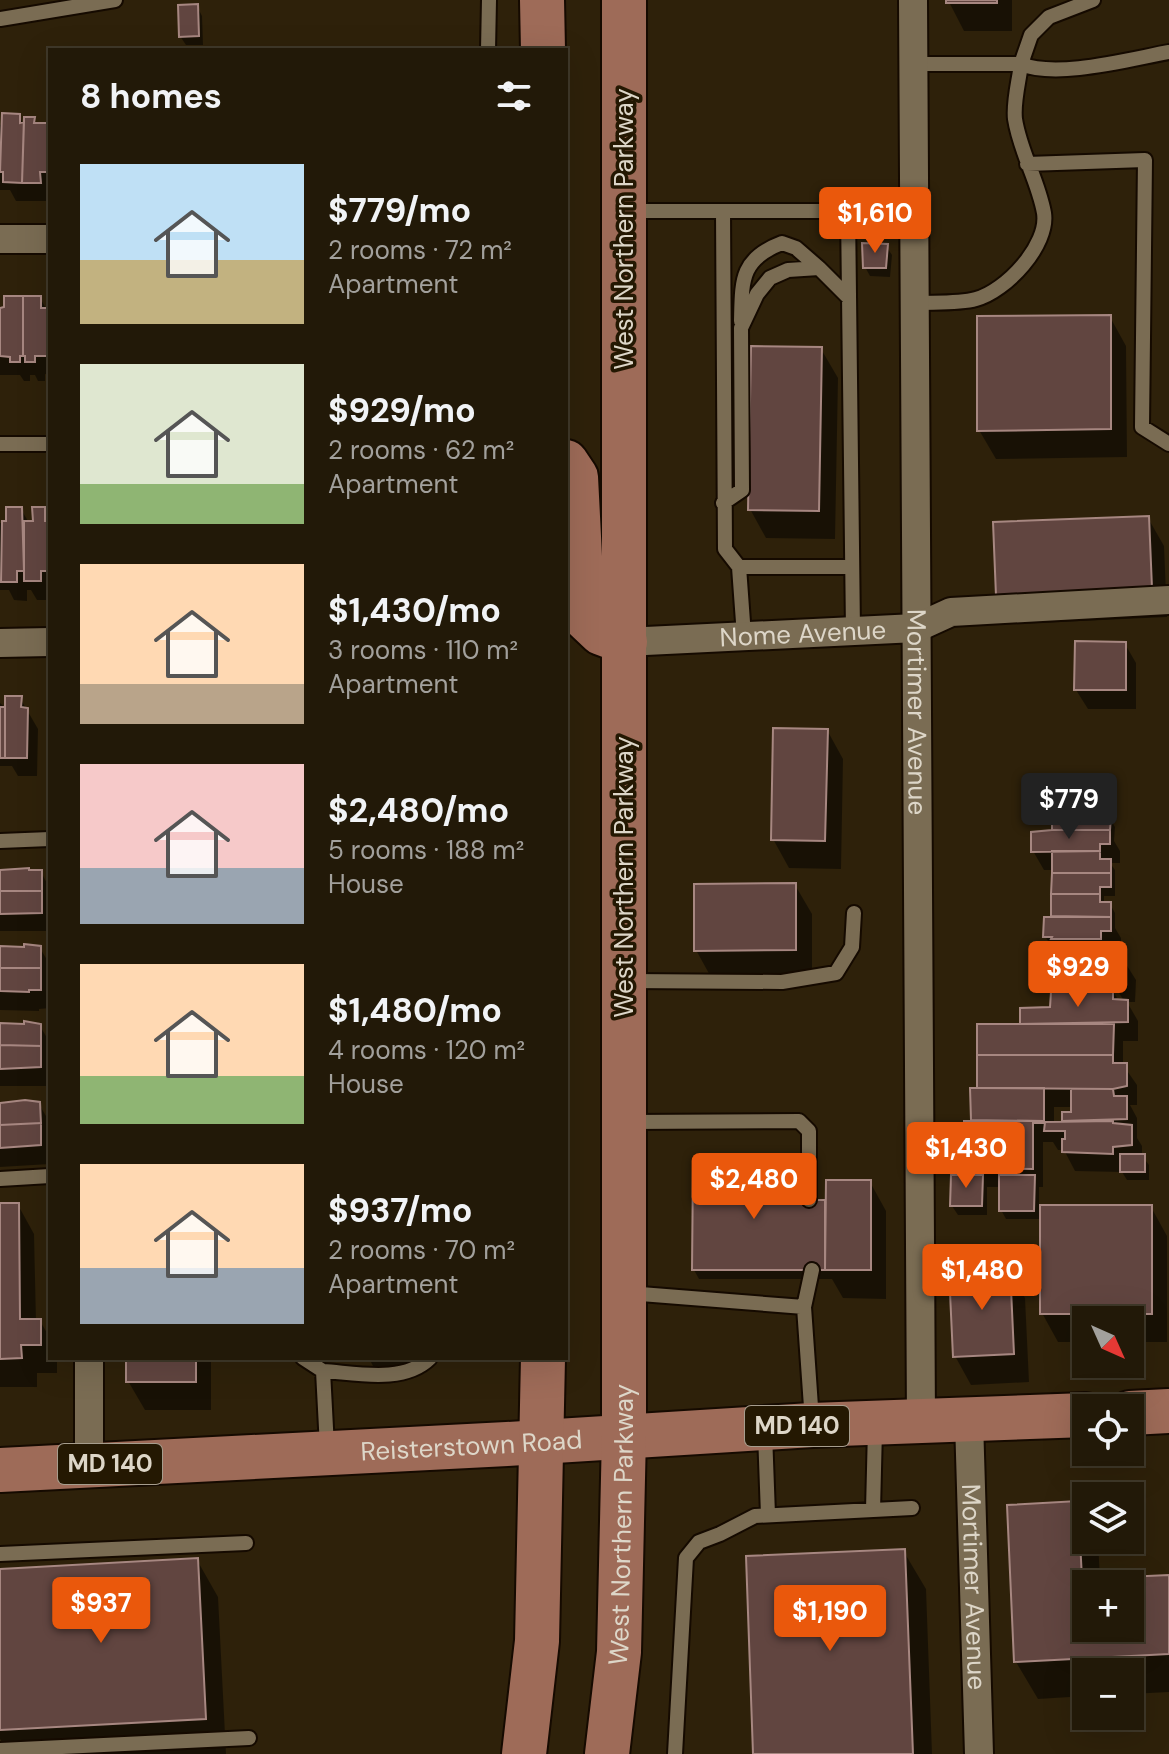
<!DOCTYPE html>
<meta charset="utf-8">
<style>
body{margin:0;font-family:"DM Sans",sans-serif;background:#2a2212;color:#f1f3f6;height:100vh;display:flex;flex-direction:column;font-size:30px;white-space:nowrap}
*{box-sizing:border-box;margin:0}
p{font-size:26px;color:#a2a09c}
.icon{flex:none;width:44px;height:44px;fill:none;stroke:currentColor;stroke-width:2;stroke-linecap:round;stroke-linejoin:round}
.map{position:relative;flex:1;overflow:hidden}
.details{position:absolute;left:48px;top:48px;width:520px;height:1312px;display:flex;flex-direction:column;background:#221908;border-radius:0px;box-shadow:0 8px 32px #0002,0 0 0 2px #3f3829}
.details>*{flex:none}
.needle{width:52px;rotate:135deg}
.tools{position:absolute;left:1072px;top:1306px;display:grid;gap:16px}
.tools a{display:grid;place-items:center;width:72px;height:72px;border-radius:0px;background:#221908;box-shadow:0 8px 32px #0002,0 0 0 2px #3f3829;font-size:40px}
.price{position:absolute;translate:-50% -68px;padding:0 18px;border-radius:8px;background:#ea580c;color:#fff;font-size:26px;line-height:52px;filter:drop-shadow(0 2px 4px #0008)}
.price::after{content:'';position:absolute;left:50%;top:48px;width:24px;height:18px;margin-left:-12px;background:inherit;clip-path:polygon(0 0,100% 0,50% 100%)}
.price.current{background:#222;color:#fff}
ul{padding:0;list-style:none}
li{display:flex;align-items:center;gap:24px;height:200px;padding:0 32px}
li span{display:grid;place-items:center;flex:none;width:224px;height:160px;border-radius:0px;color:#555}
li>.icon{margin-inline-start:auto}
span .icon{width:96px;height:96px;fill:#fffc;stroke-width:1}
li b{font-size:34px}
h2{display:flex;justify-content:space-between;align-items:center;height:96px;padding:0 32px;font-size:34px}
.map>svg:first-child{display:block}
.shadow{fill:#0007;fill-rule:evenodd}
.building{fill:#614540;stroke:#a78781;stroke-width:2;fill-rule:evenodd}
.lines{fill:none;stroke-linecap:round;stroke-linejoin:round}
.service-casing{stroke:#150a00;stroke-width:18}
.minor-casing{stroke:#150a00;stroke-width:32}
.primary-casing{stroke:#150a00;stroke-width:48}
.service{stroke:#7a6c53;stroke-width:14}
.minor{stroke:#7a6c53;stroke-width:28}
.primary{stroke:#9e6b58;stroke-width:44}
.labels{text-anchor:middle;stroke-width:7;stroke-linejoin:round;paint-order:stroke}
.shield{fill:#241802;stroke:#a69d8d;stroke-width:2}
.shield-label{font-size:24px;font-weight:bold;fill:#ddd6c8}
.street-label{font-size:26px;fill:#ddd6c8;stroke:#241802}
</style>
<div class="map">
<svg width="1169" height="1754" viewBox="0 0 1169 1754">
<rect width="100%" height="100%" fill="#2e210a"/>
<!-- shadow -->
<path class="shadow" d="M948,0H1012V31H964Z
M197,6L202,16L203,45H186L180,36Z
M19,116L26,128L34,119L37,125L50,127V201H16L10,190H0V125Z
M886,246L892,255L890,277L870,276L865,267Z
M40,298L47,310H50V375L45,374V381H38L35,375H30V381H24L20,375H0V309Z
M1110,317L1126,346L1127,457L996,459L979,430Z
M821,349L838,378L835,539L766,538L750,509Z
M21,509L29,523H35L43,509L50,520V600H37L31,590H27V601L14,600L9,590H0V523H8Z
M1148,518L1164,546L1167,617L1014,624L997,595Z
M1125,644L1136,663V709H1088L1076,690Z
M20,698L38,729L37,776H18L12,766H0V703L7,709Z
M827,730L843,759L841,869L789,868L773,839Z
M1099,789L1103,796H1110L1115,805V817H1109L1115,827L1114,841L1120,851V863H1110L1115,870V896H1104V904H1110L1115,913V928L1121,938V950H1111L1110,959L1124,961L1136,980L1135,1002H1127L1138,1021V1041H1123V1065L1137,1085V1105H1130L1137,1118V1138L1142,1146V1156L1149,1165V1180H1127L1122,1172L1075,1171L1064,1150H1058L1053,1142H1043V1187H1039V1207H1151L1167,1236V1342H1130V1320H1086V1342H1058L1042,1313V1219H1006L1001,1210V1187H987V1215H958L952,1206L972,1177L966,1168L973,1122L972,1090H979L1022,1026V1010L1052,1009L1053,997L1047,987L1065,960L1063,956L1056,955L1045,936L1055,919L1054,870H1044L1033,851L1056,833ZM1110,978L1124,1001H1119L1106,980ZM1054,1107H1073V1114H1064V1124H1054Z
M0,870L41,872L50,889V931H0Z
M795,885L812,914V978L712,979L696,950Z
M0,948H40L50,965V1008L39,1009V1011L0,1010Z
M0,1025L40,1026L50,1043V1086H0Z
M39,1104L50,1123V1164L0,1167V1105Z
M789,1166L794,1175V1202H824L827,1207L870,1182L886,1211V1299L843,1298L832,1279H699L694,1270Z
M0,1205H18L34,1234L36,1321H40L50,1338V1358H57V1373H37V1387H0Z
M1008,1269L1025,1298L1029,1382L971,1385L955,1356Z
M128,1358H211V1410H145L128,1381Z
M369,1358H417V1368L375,1370Z
M1077,1503L1086,1518V1540H1098L1100,1580L1169,1577V1692L1130,1694V1672H1086V1696L1038,1699L1016,1662ZM1086,1584H1130V1628H1086Z
M904,1552L926,1589L932,1754H755Z
M197,1560L218,1597L226,1754H9L0,1739V1571Z"/>
<!-- building -->
<path class="building" d="M946,0H997V3H946Z
M198,4L199,36L179,37L178,5Z
M2,113L20,114V123L24,122L22,183L3,182V172H0Z
M24,117H35L34,123H50V172H40L41,183H22Z
M862,243L888,244L886,268H863Z
M4,296H23V356H20V362H10V357L0,356V308L4,307Z
M23,296H41V308H50V356H35V362H25V356H23Z
M1111,315V429L977,431V316Z
M751,346L822,347L819,511L748,510Z
M6,507H22L24,571H17V582H1L2,521H6Z
M32,507H45V521H47V571H41V581H24V521H33Z
M1149,516L1152,588L996,596L993,522Z
M1075,641L1126,642V690H1074Z
M5,696H22L21,707L28,708L27,758H5Z
M0,707H5V758H0Z
M773,728L828,729L825,841L771,840Z
M1052,787H1100V794H1111V809H1052Z
M1052,809H1100V816H1111L1110,830H1052Z
M1052,830H1110V844H1100V851L1031,852V832Z
M1052,851H1100V859H1111V873H1052Z
M29,868V870H42V891H0V870Z
M1052,873H1111V887H1100V894H1051Z
M796,883V950L694,951V884Z
M0,891H42V913L0,914Z
M1051,894H1100V902H1111V917L1051,916Z
M1044,917H1111V931H1101V939H1051L1052,937H1043Z
M24,944L41,946V968H0V946L24,947Z
M1114,957V959H1126L1125,983H1113V987L1045,988L1046,958Z
M0,968H41V990H29V992L0,991Z
M1070,991H1113V999L1128,1000V1022L1020,1024V1008L1050,1007L1051,992Z
M24,1021L41,1024V1046L0,1045V1023L24,1024Z
M977,1024H1114L1113,1055H977Z
M0,1045L41,1046V1067L0,1069Z
M977,1055H1113V1063H1127V1086L1113,1089L977,1088Z
M970,1088H1044V1121L971,1120Z
M1071,1089H1113L1114,1096H1127V1119L1062,1121V1112H1071Z
M25,1100L40,1102L41,1123L0,1125V1103Z
M964,1121H1044V1123H1033V1169L964,1168Z
M1113,1121V1123L1132,1125V1145L1113,1147V1154L1062,1152V1139H1065V1131H1044L1045,1122Z
M41,1123V1145L0,1148V1125Z
M1120,1154H1145V1172H1120Z
M693,1164H790V1200H825V1270H692Z
M951,1175H983L982,1206H950Z
M999,1175H1035L1034,1211H999Z
M826,1180H871V1270H825Z
M0,1203H19L20,1319H41V1345H21L22,1358L0,1359Z
M1040,1205H1152V1314H1040Z
M1010,1267L1014,1354L953,1357L949,1271Z
M126,1358H196V1382H126Z
M367,1358H413V1359L367,1361Z
M1078,1501L1082,1579L1169,1575V1654L1014,1662L1007,1505ZM1086,1584H1130V1628H1086Z
M905,1549L913,1754H753L746,1556Z
M198,1558L206,1719L0,1730V1569Z"/>
<g class="lines">
<!-- service casing -->
<g class="service-casing">
<path id="service" d="M1093,0L1049,17L1031,35L1021,64C1057,79 1130,59 1169,52
M0,19L115,0
M488,50L489,0
M914,64H1021C1019,81 1013,102 1015,119C1020,152 1038,180 1044,213C1049,245 1006,291 976,299C958,304 934,302 915,303
M1027,164L1145,160L1142,427L1169,444
M629,211H914
M723,211L725,549L739,567L744,636
M848,211L853,631
M741,321C742,281 740,259 782,243L796,248L819,268
M0,444H50
M723,503L742,490L741,328L757,294L770,278L788,270L819,268L849,298
M739,567H851
M0,841L50,839
M629,981L782,982L836,973L852,947L854,913
M628,1122L799,1121L809,1131V1200
M0,1179L50,1176
M628,1293L804,1307L812,1421
M804,1307L812,1270
M303,1358L323,1371L327,1447
M323,1371C356,1373 404,1384 430,1358
M765,1433L768,1515
M873,1510L875,1429
M0,1554L246,1543
M0,1750L249,1738
M675,1754L686,1558L699,1542L720,1534L755,1516L912,1508"/>
</g>
<!-- minor casing -->
<g class="minor-casing">
<g id="minor">
<path id="s1" d="M913,0L921,1423"/>
<path d="M0,239H50"/>
<path id="s2" d="M625,642L916,628L951,612L1169,600"/>
<path d="M0,643L50,642"/>
<path id="s3" d="M969,1421L979,1754"/>
<path d="M89,1465V1358"/>
</g>
</g>
<!-- primary casing -->
<g class="primary-casing">
<g id="primary">
<path d="M542,0L543,50"/>
<path d="M566,462L576,477L583,616L601,633L625,642"/>
<path d="M1130,1413L1169,1411"/>
<path id="s4" d="M0,1470L507,1444L812,1425L1086,1415"/>
<path d="M524,1754L537,1641L543,1358"/>
<path id="s5" d="M607,1754L619,1652L624,1435V0"/>
</g>
</g>
<!-- service -->
<use href="#service" class="service"/>
<!-- minor -->
<use href="#minor" class="minor"/>
<!-- primary -->
<use href="#primary" class="primary"/>
</g>
<g class="labels">
<!-- shield labels -->
<g class="shield">
<rect x="745" y="1406" width="104" height="40" rx="6"/>
<rect x="58" y="1444" width="104" height="40" rx="6"/>
</g>
<g class="shield-label">
<text x="797" y="1434">MD 140</text>
<text x="110" y="1472">MD 140</text>
</g>
<!-- street labels -->
<g class="street-label">
<text transform="translate(624 229) rotate(-90)" y="9">West Northern Parkway</text>
<text dy="9" stroke="none"><textPath href="#s2" startOffset="178">Nome Avenue</textPath></text>
<text dy="9" stroke="none"><textPath href="#s1" startOffset="712">Mortimer Avenue</textPath></text>
<text transform="translate(624 877) rotate(-90)" y="9">West Northern Parkway</text>
<text dy="9" stroke="none"><textPath href="#s4" startOffset="472">Reisterstown Road</textPath></text>
<text dy="9" stroke="none"><textPath href="#s5" startOffset="230">West Northern Parkway</textPath></text>
<text dy="9" stroke="none"><textPath href="#s3" startOffset="166">Mortimer Avenue</textPath></text>
</g>
</g>
</svg>
<div class="tools">
<a><svg class="needle" viewBox="-14 -14 28 28"><path d="M0-13l5 13h-10z" fill="#e53935"/><path d="M0 13l5-13h-10z" fill="#a2a09c"/></svg></a>
<a><svg class="icon" aria-label="locate" viewBox="0 0 24 24"><circle cx="12" cy="12" r="6"/><path d="M12 2v4M12 18v4M2 12h4M18 12h4"/></svg></a>
<a><svg class="icon" aria-label="layers" viewBox="0 0 24 24"><path d="M12 4l9 5-9 5-9-5zM3 14l9 5 9-5"/></svg></a>
<a>+</a>
<a>−</a>
</div>
<b class="price" style="left:875px;top:255px">$1,610</b>
<b class="price current" style="left:1069px;top:841px">$779</b>
<b class="price" style="left:1078px;top:1009px">$929</b>
<b class="price" style="left:966px;top:1190px">$1,430</b>
<b class="price" style="left:754px;top:1221px">$2,480</b>
<b class="price" style="left:982px;top:1312px">$1,480</b>
<b class="price" style="left:101px;top:1645px">$937</b>
<b class="price" style="left:830px;top:1653px">$1,190</b>
<section class="details">
<h2>8 homes<svg class="icon" aria-label="filters" viewBox="0 0 24 24"><path d="M4 7h16M4 17h16"/><circle cx="9" cy="7" r="2"/><circle cx="15" cy="17" r="2"/></svg></h2>
<ul>
<li><span style="background:linear-gradient(#bfe0f5 60%,#c2b280 0)"><svg class="icon" aria-label="home" viewBox="0 0 24 24"><path d="M3 11l9-7 9 7M6 9v11h12V9"/></svg></span><div><b>$779/mo</b><p>2 rooms · 72 m²</p><p>Apartment</p></div></li>
<li><span style="background:linear-gradient(#dfe7d0 75%,#8fb573 0)"><svg class="icon" aria-label="home" viewBox="0 0 24 24"><path d="M3 11l9-7 9 7M6 9v11h12V9"/></svg></span><div><b>$929/mo</b><p>2 rooms · 62 m²</p><p>Apartment</p></div></li>
<li><span style="background:linear-gradient(#ffd9b3 75%,#b9a48a 0)"><svg class="icon" aria-label="home" viewBox="0 0 24 24"><path d="M3 11l9-7 9 7M6 9v11h12V9"/></svg></span><div><b>$1,430/mo</b><p>3 rooms · 110 m²</p><p>Apartment</p></div></li>
<li><span style="background:linear-gradient(#f6c9c9 65%,#9aa5b1 0)"><svg class="icon" aria-label="home" viewBox="0 0 24 24"><path d="M3 11l9-7 9 7M6 9v11h12V9"/></svg></span><div><b>$2,480/mo</b><p>5 rooms · 188 m²</p><p>House</p></div></li>
<li><span style="background:linear-gradient(#ffd9b3 70%,#8fb573 0)"><svg class="icon" aria-label="home" viewBox="0 0 24 24"><path d="M3 11l9-7 9 7M6 9v11h12V9"/></svg></span><div><b>$1,480/mo</b><p>4 rooms · 120 m²</p><p>House</p></div></li>
<li><span style="background:linear-gradient(#ffd9b3 65%,#9aa5b1 0)"><svg class="icon" aria-label="home" viewBox="0 0 24 24"><path d="M3 11l9-7 9 7M6 9v11h12V9"/></svg></span><div><b>$937/mo</b><p>2 rooms · 70 m²</p><p>Apartment</p></div></li>
</ul>
</section>
</div>
